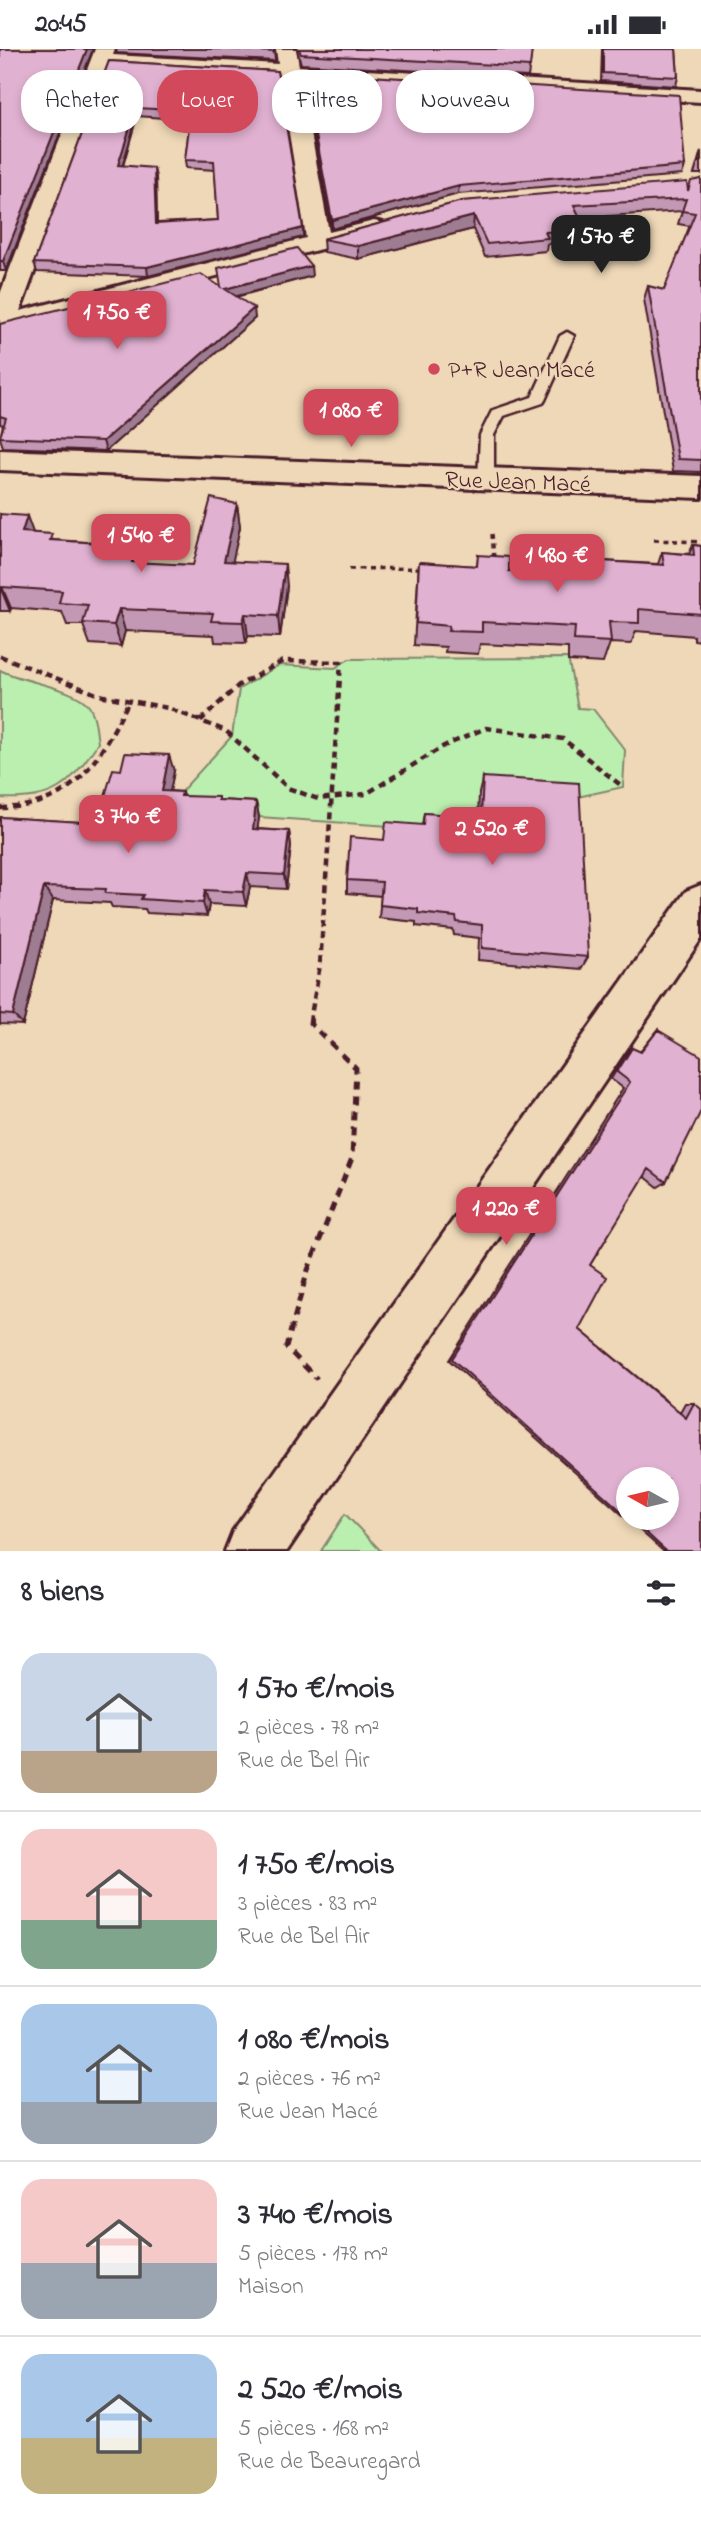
<!DOCTYPE html>
<html lang="fr">
<meta charset="utf-8">
<style>
body{margin:0;font-family:"Indie Flower",sans-serif;background:#f7f7f7;color:#2b2b33;height:100vh;display:flex;flex-direction:column;font-size:26px;white-space:nowrap}
*{box-sizing:border-box;margin:0}
p{font-size:23px;color:#7c7c81}
.icon{flex:none;width:38px;height:38px;fill:none;stroke:currentColor;stroke-width:2;stroke-linecap:round;stroke-linejoin:round}
.map{position:relative;height:1502px;overflow:hidden}
.panel{display:flex;flex-direction:column;background:#fff;flex:1}
.panel>*{flex:none}
.banner{position:absolute;left:21px;top:21px;width:660px;height:63px;display:flex;gap:14px}
.needle{width:46px;rotate:278deg}
.controls{position:absolute;left:616px;top:1418px;display:grid;gap:14px}
.controls a{display:grid;place-items:center;width:63px;height:63px;border-radius:50%;background:#fff;box-shadow:0 4px 10px #0003;font-size:35px}
.price{position:absolute;translate:-50% -60px;padding:0 16px;border-radius:14px;background:#d1495b;color:#fff;font-size:23px;line-height:46px;filter:drop-shadow(0 2px 4px #0008)}
.price::after{content:'';position:absolute;left:50%;top:42px;width:21px;height:16px;margin-left:-10px;background:inherit;clip-path:polygon(0 0,100% 0,50% 100%)}
.price.selected{background:#222;color:#fff}
ul{padding:0;list-style:none}
li{display:flex;align-items:center;gap:21px;height:175px;padding:0 21px}
li+li{border-top:2px solid #e1e1e2}
li span{display:grid;place-items:center;flex:none;width:196px;height:140px;border-radius:21px;color:#555}
li>.icon{margin-inline-start:auto}
span .icon{width:84px;height:84px;fill:#fffc;stroke-width:1}
li b{font-size:30px}
h2{display:flex;justify-content:space-between;align-items:center;height:84px;padding:0 21px;font-size:30px}
.tag{padding:0 24px;border-radius:28px;background:#fff;box-shadow:0 4px 10px #0003;font-size:24px;line-height:63px}
.tag.selected{background:#d1495b;color:#fff}
.status{display:flex;justify-content:space-between;align-items:center;height:49px;padding:0 35px;background:#fff;direction:ltr}
.status svg{height:19px;fill:currentColor}
.map>svg:first-child{display:block}
.green{fill:#bbefaf;stroke:#82876d;stroke-width:2}
.lines{fill:none;stroke-linecap:round;stroke-linejoin:round}
.service-casing{stroke:#4a1f2b;stroke-width:5}
.minor-casing{stroke:#4a1f2b;stroke-width:6}
.tertiary-casing{stroke:#4a1f2b;stroke-width:6}
.path-far2{stroke:#4a1f2b;stroke-width:3.5;stroke-dasharray:5 4.5;stroke-linecap:butt}
.path-far1{stroke:#4a1f2b;stroke-width:4.5;stroke-dasharray:7 5;stroke-linecap:butt}
.path{stroke:#4a1f2b;stroke-width:5;stroke-dasharray:9 7;stroke-linecap:butt}
.service{fill:#eed8b7;fill-rule:evenodd}
.minor{fill:#eed8b7;fill-rule:evenodd}
.tertiary{fill:#eed8b7;fill-rule:evenodd}
.wall{fill:#c298b4;stroke:#4a1f2b;stroke-width:2;fill-rule:evenodd}
.shaded-wall{fill:#9e7c92;stroke:#4a1f2b;stroke-width:2}
.building{fill:#e1b1d1;stroke:#4a1f2b;stroke-width:2;fill-rule:evenodd}
.poi-dot{fill:#d1495b;stroke:#eed8b7;stroke-width:2.5}
.labels{text-anchor:middle;stroke-width:5;stroke-linejoin:round;paint-order:stroke}
.far-poi-label{font-size:24px;fill:#4a1f2b;stroke:#eed8b7;text-anchor:start}
.far-street-label{font-size:24px;fill:#4a1f2b;stroke:#eed8b7}
</style>
<div class="status"><b>20:45</b><svg viewBox="0 0 49 12"><path d="M0 12V9h3v3zM5 12V6h3v6zM10 12V3h3v9zM15 12V0h3v12zM26 1h20v11H26zM47 4h2v5h-2z"/></svg></div>
<div class="map">
<svg width="701" height="1502" viewBox="0 0 701 1502">
<rect width="100%" height="100%" fill="#eed8b7"/>
<filter id="ink" filterUnits="userSpaceOnUse"><feTurbulence type="fractalNoise" baseFrequency=".0143" numOctaves="2"/><feDisplacementMap in="SourceGraphic" scale="14" xChannelSelector="R" yChannelSelector="G"/><feConvolveMatrix kernelMatrix="1 2 1 2 8 2 1 2 1" color-interpolation-filters="sRGB"/></filter>
<g filter="url(#ink)">
<!-- green -->
<path class="green" d="M568,609L578,659L593,660L625,701L623,738L573,749L477,783L259,768L167,758L232,687L239,640L279,616L335,619L349,610Z
M0,621C22,633 75,639 88,656C96,666 96,682 98,694C68,738 56,751 0,749Z
M345,1465L381,1502H321Z"/>
<g class="lines">
<!-- service casing -->
<g class="service-casing">
<path id="service" d="M567,283L574,287L545,351L543,354L504,367L494,386V431L491,435H481L478,431L480,386L491,364L493,361L532,348L560,287Z"/>
</g>
<!-- minor casing -->
<g class="minor-casing">
<path id="minor" d="M95,0H115L113,6L278,15L276,0H296L299,17L701,41V53L301,29L329,183L374,172L383,174L386,179L383,184L0,283V245ZM109,18L280,28L306,189L20,262Z"/>
</g>
<!-- tertiary casing -->
<g class="tertiary-casing">
<path id="tertiary" d="M0,401L701,427V449L0,421Z
M701,836V890L287,1502H225L233,1482L686,842Z"/>
</g>
<!-- path-far2 -->
<path class="path-far2" d="M492,485L494,510
M654,491L701,493
M349,520L425,519"/>
<!-- path-far1 -->
<path class="path-far1" d="M0,607L99,646L168,659L226,682L288,739L318,750L366,745L444,697L486,679L563,690L623,738
M200,672L239,636L283,612L341,613L320,916L310,972
M0,759C76,757 97,713 129,652"/>
<!-- path -->
<path class="path" d="M311,970L310,974L356,1019L352,1109L308,1221L286,1298L317,1330"/>
<!-- service -->
<use href="#service" class="service"/>
<!-- minor -->
<use href="#minor" class="minor"/>
<!-- tertiary -->
<use href="#tertiary" class="tertiary"/>
</g>
<!-- wall -->
<path class="wall" d="M0,0H93L6,222H0Z
M116,0H274L275,12L117,4Z
M297,0H532L528,28L301,15Z
M602,0H676L678,28L676,37L601,32Z
M109,12L277,22L303,179V188L148,227L37,223L34,214ZM137,67L190,71L185,111L186,119L215,121L218,171L157,174L156,128L123,117Z
M304,23L685,117L682,126L458,145L332,180L304,32Z
M701,102V125H694Z
M701,130V423L673,422L644,250L648,237L664,241L690,177L678,175L682,162L580,169L583,175L581,188L568,189L567,194L547,195L546,202L485,208L473,180L358,210L324,203L323,190L462,152L688,142Z
M312,227L236,248L255,269L106,402L3,398L0,389L3,376L0,375V275L221,237Z
M237,455L240,478L232,512L287,537L280,588L248,587L246,594L215,593L214,586L125,582L121,597L90,595L83,576H67L62,563L11,559L10,562H0V465L33,484L54,491L136,496L141,514L193,516Z
M693,496L701,497V592L694,591V587L636,582L631,595L610,594L603,614L568,612V599L480,595L478,605L445,603L446,598L414,596L419,513L477,517L478,506L509,522L565,524L570,506L602,512L658,515L662,503L689,505Z
M174,722L170,742L182,743L183,747L218,751L256,753L259,768L257,780L289,782L291,797L286,840L250,838L246,857L209,855L207,867L147,864L145,860L112,858L110,854L53,851L23,976L0,975V768L97,774Z
M483,728L588,908L581,920L478,911L479,889L454,886L453,881L416,877V873L379,869L381,847L347,844V831L422,776L424,764L478,768L479,744Z
M658,981L666,1133L658,1138L644,1127L590,1216L579,1280L680,1363L685,1354H694L701,1502H663L449,1311L623,1039L611,1030L625,1007L632,999L640,1003Z"/>
<!-- shaded-wall -->
<path class="shaded-wall" d="M87,0H93L6,222L3,212Z
M136,59L137,67L120,125L118,116Z
M154,119L156,128L157,183L156,175Z
M459,137L458,145L332,180V171Z
M474,167L473,180L358,210V197Z
M303,179V188L148,227L147,218Z
M311,217L312,227L226,250L225,240Z
M254,259L255,269L106,402L103,392Z
M237,455L240,478L228,534L224,512Z
M27,467L35,489L22,483Z
M136,496L142,518L132,513Z
M285,515L287,537L280,588L278,567Z
M2,538L11,559L10,562L1,540Z
M119,560L125,582L121,597L114,576Z
M245,565L248,587L246,594L243,573Z
M169,706L174,722L167,758L162,742Z
M256,753L259,768L256,794L253,780Z
M289,782L291,797L286,840L284,826Z
M247,824L250,838L246,857L243,843Z
M44,838L53,851L23,976L13,966Z
M205,841L209,855L207,867L203,854Z"/>
<!-- building -->
<path class="building" d="M0,0H87L3,212H0Z
M227,0H274V3Z
M299,0H532L530,18L301,5Z
M603,0H676L678,28L603,24Z
M109,12L277,22L303,179L147,218L34,214ZM136,59L191,62L185,111L214,112L218,171L156,175L154,119L118,116Z
M304,23L679,46L685,117L459,137L332,171Z
M701,102V113H698Z
M701,130V411L678,410L648,237L664,241L695,164L682,162L686,150L574,156L583,175L568,177L570,182L545,183L548,189L487,195L474,167L358,197L323,190L462,152L687,133L688,142L691,132Z
M297,199L311,217L225,240L254,259L103,392L0,388L6,369L0,367V275L201,225L221,238L218,219Z
M211,449L237,455L224,512L285,515L278,567L245,565L243,573L211,572L213,564L119,560L114,576L83,574L88,556L59,554L62,542L2,538L0,540V465L27,467L22,483L52,485L50,491L136,496L132,513L193,516Z
M693,496L701,497V565L639,560V574L609,573L611,593L574,591L575,578L482,573V583L448,582L449,577L416,574L419,513L477,517L478,506L509,508V522L571,525L570,506L602,508V512L664,516L662,503L694,506Z
M125,704L169,706L162,742L182,743L181,747L218,748V751L256,753L253,780L289,782L284,826L247,824L243,843L205,841L203,854L141,850L143,846L105,844L106,840L44,838L13,966L0,965V768L97,774L113,720L121,721Z
M483,728L579,734L588,908L482,899V876L457,873L456,868L418,864V860L380,856L382,833L347,831L350,788L384,791L386,773L423,776L424,764L481,768Z
M658,981L701,1007V1062L666,1133L649,1120L590,1216L607,1228L579,1280L686,1369L694,1354L701,1360V1502H666L629,1468H667V1430H628V1468L452,1310L630,1033L617,1023L632,999L641,1003Z"/>
</g>
<!-- markers -->
<circle class="poi-dot" cx="434" cy="320" r="7"/>
<g class="labels">
<!-- far-poi labels -->
<g class="far-poi-label">
<text x="448" y="328">P+R Jean Macé</text>
</g>
<!-- far-street labels -->
<g class="far-street-label">
<text transform="translate(518 432) rotate(2)" y="8">Rue Jean Macé</text>
</g>
</g>
</svg>
<div class="controls">
<a><svg class="needle" viewBox="-14 -14 28 28"><path d="M0-13l5 13h-10z" fill="#e53935"/><path d="M0 13l5-13h-10z" fill="#7c7c81"/></svg></a>
</div>
<b class="price selected" style="left:601px;top:226px">1 570 €</b>
<b class="price" style="left:117px;top:302px">1 750 €</b>
<b class="price" style="left:351px;top:400px">1 080 €</b>
<b class="price" style="left:141px;top:525px">1 540 €</b>
<b class="price" style="left:557px;top:545px">1 480 €</b>
<b class="price" style="left:128px;top:806px">3 740 €</b>
<b class="price" style="left:492px;top:818px">2 520 €</b>
<b class="price" style="left:506px;top:1198px">1 220 €</b>
<div class="banner">
<a class="tag">Acheter</a>
<a class="tag selected">Louer</a>
<a class="tag">Filtres</a>
<a class="tag">Nouveau</a>
</div>
</div>
<section class="panel">
<h2>8 biens<svg class="icon" aria-label="filters" viewBox="0 0 24 24"><path d="M4 7h16M4 17h16"/><circle cx="9" cy="7" r="2"/><circle cx="15" cy="17" r="2"/></svg></h2>
<ul>
<li><span style="background:linear-gradient(#c9d6e8 70%,#b9a48a 0)"><svg class="icon" aria-label="home" viewBox="0 0 24 24"><path d="M3 11l9-7 9 7M6 9v11h12V9"/></svg></span><div><b>1 570 €/mois</b><p>2 pièces · 78 m²</p><p>Rue de Bel Air</p></div></li>
<li><span style="background:linear-gradient(#f6c9c9 65%,#7fa58c 0)"><svg class="icon" aria-label="home" viewBox="0 0 24 24"><path d="M3 11l9-7 9 7M6 9v11h12V9"/></svg></span><div><b>1 750 €/mois</b><p>3 pièces · 83 m²</p><p>Rue de Bel Air</p></div></li>
<li><span style="background:linear-gradient(#a9c7e8 70%,#9aa5b1 0)"><svg class="icon" aria-label="home" viewBox="0 0 24 24"><path d="M3 11l9-7 9 7M6 9v11h12V9"/></svg></span><div><b>1 080 €/mois</b><p>2 pièces · 76 m²</p><p>Rue Jean Macé</p></div></li>
<li><span style="background:linear-gradient(#f6c9c9 60%,#9aa5b1 0)"><svg class="icon" aria-label="home" viewBox="0 0 24 24"><path d="M3 11l9-7 9 7M6 9v11h12V9"/></svg></span><div><b>3 740 €/mois</b><p>5 pièces · 178 m²</p><p>Maison</p></div></li>
<li><span style="background:linear-gradient(#a9c7e8 60%,#c2b280 0)"><svg class="icon" aria-label="home" viewBox="0 0 24 24"><path d="M3 11l9-7 9 7M6 9v11h12V9"/></svg></span><div><b>2 520 €/mois</b><p>5 pièces · 168 m²</p><p>Rue de Beauregard</p></div></li>
</ul>
</section>
